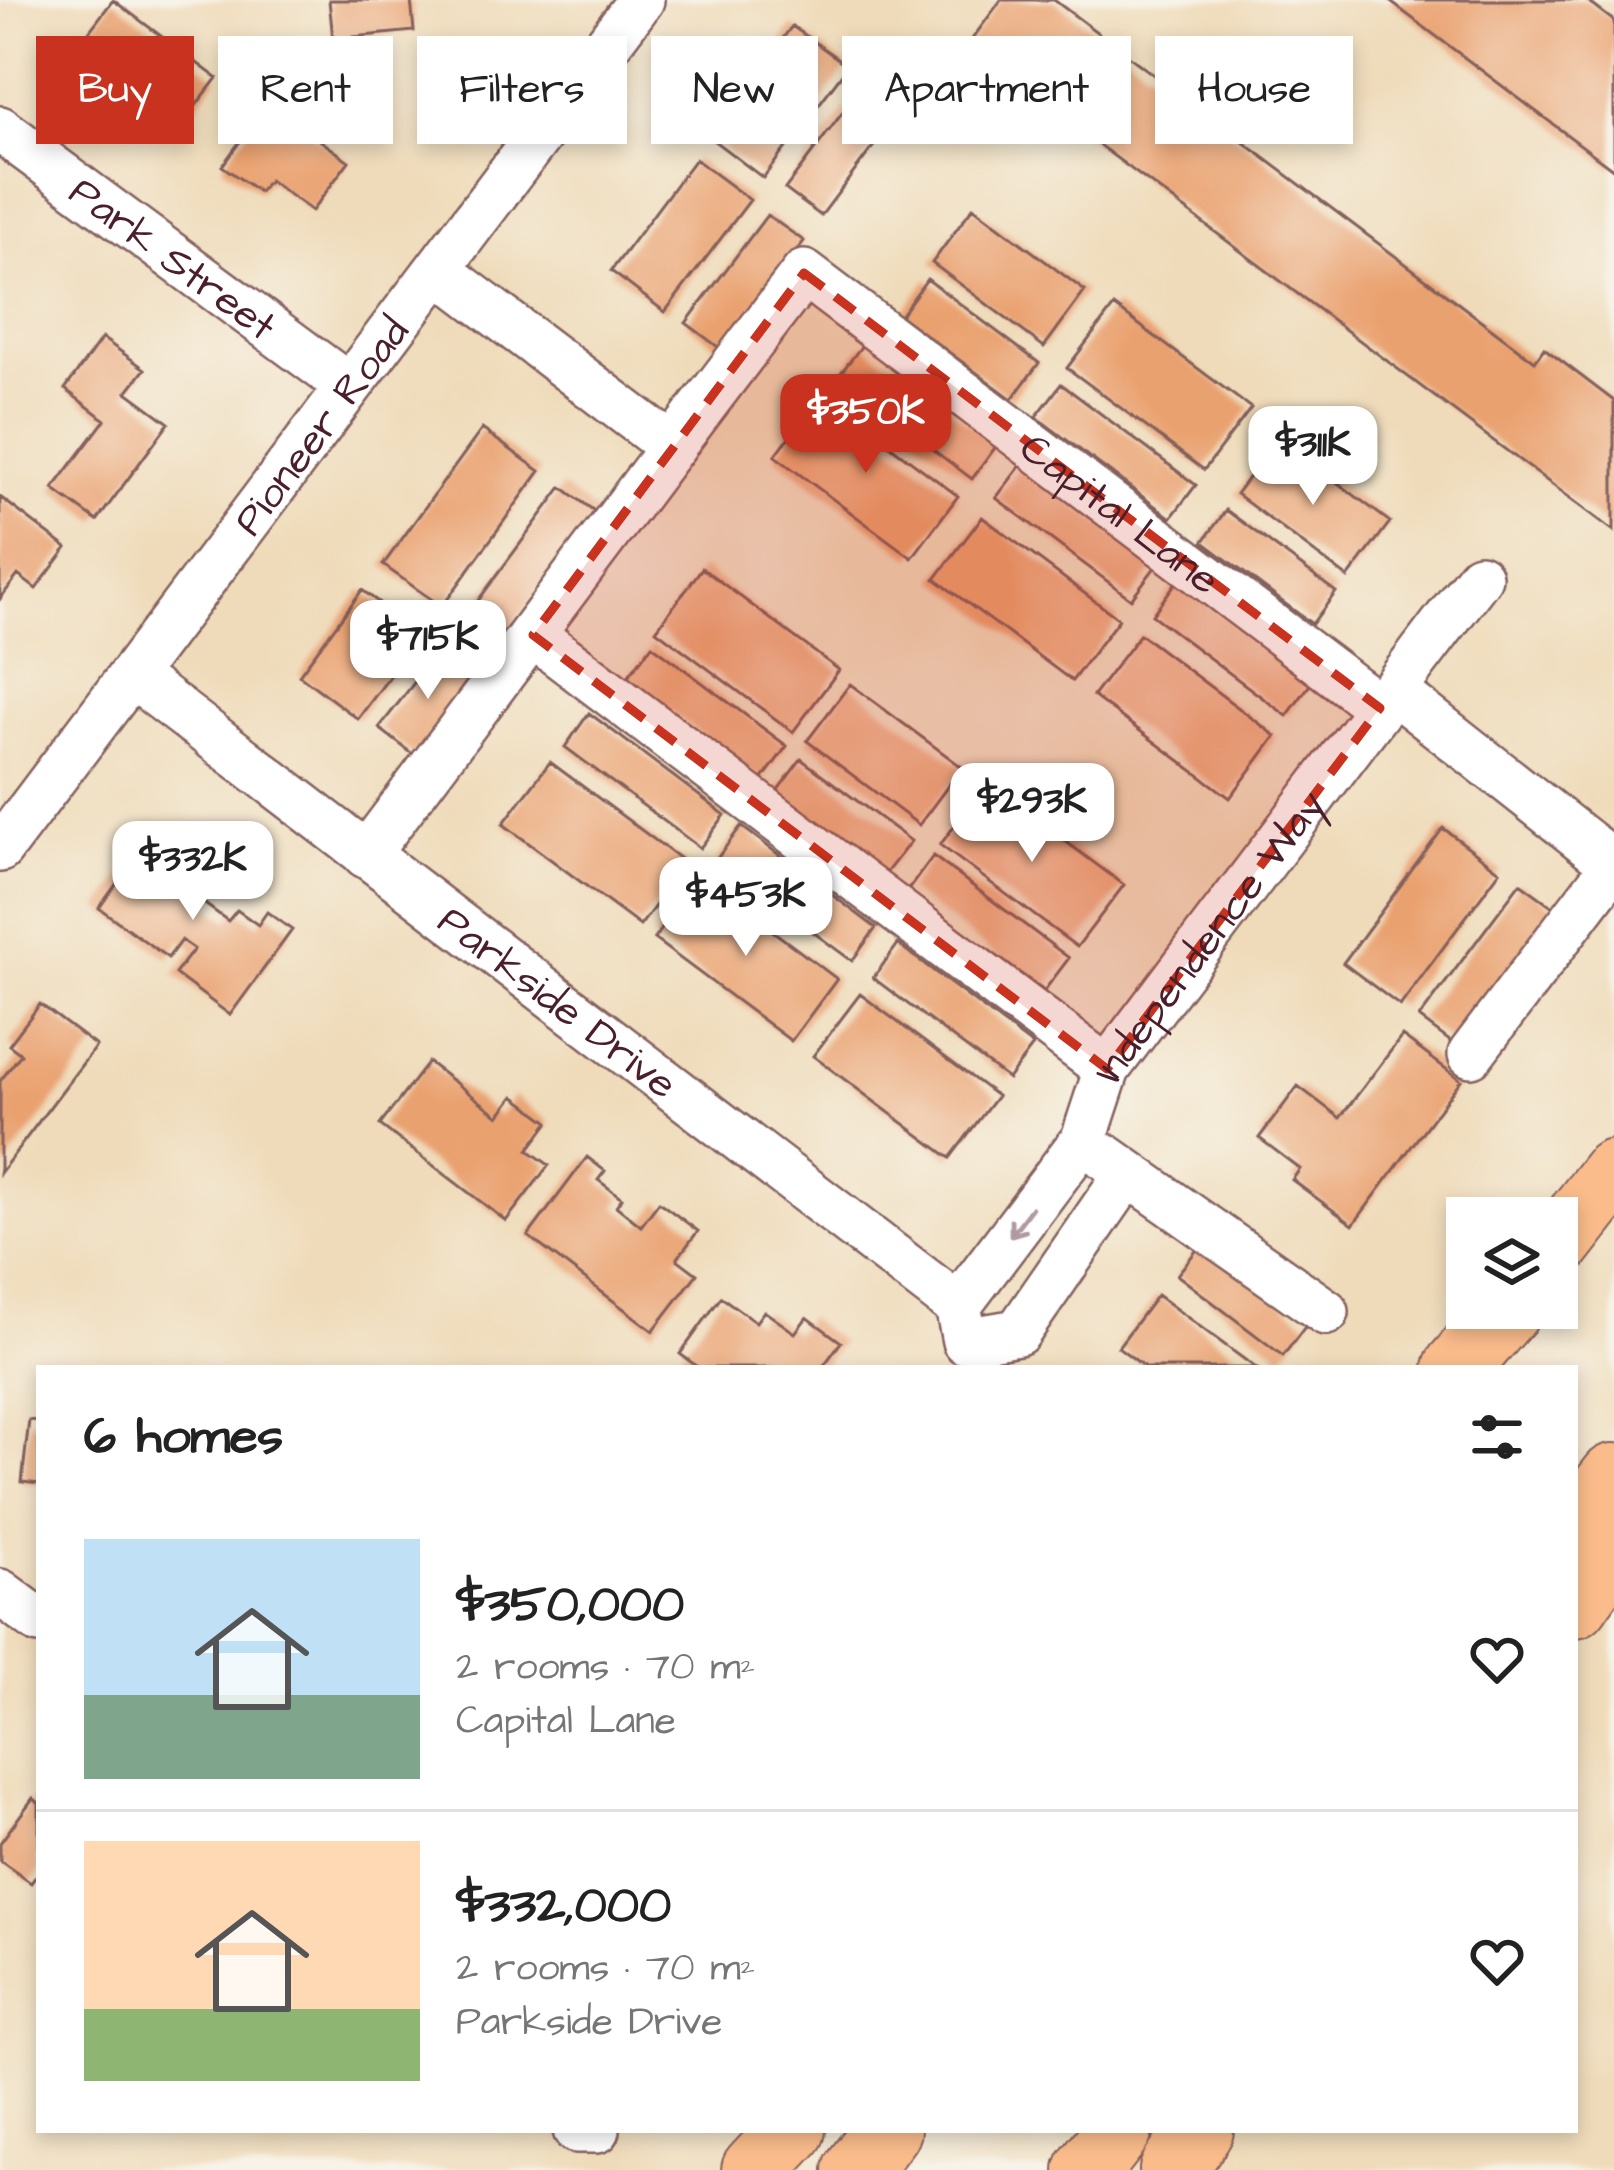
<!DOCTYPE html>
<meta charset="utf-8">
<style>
body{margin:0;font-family:"Architects Daughter",sans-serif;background:#f2f2f2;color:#222;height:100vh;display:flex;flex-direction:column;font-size:45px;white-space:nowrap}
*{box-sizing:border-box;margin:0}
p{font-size:39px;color:#767676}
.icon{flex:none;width:66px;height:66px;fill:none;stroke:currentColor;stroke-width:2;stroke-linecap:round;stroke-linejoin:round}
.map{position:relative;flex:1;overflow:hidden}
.sheet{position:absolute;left:36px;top:1365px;width:1542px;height:768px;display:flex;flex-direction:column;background:#fff;border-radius:0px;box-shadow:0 6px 18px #0003}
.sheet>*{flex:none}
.banner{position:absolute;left:36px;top:36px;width:1542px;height:108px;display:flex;gap:24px}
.fabs{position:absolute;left:1446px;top:1197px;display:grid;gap:24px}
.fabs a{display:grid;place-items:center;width:132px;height:132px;border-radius:0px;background:#fff;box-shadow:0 6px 18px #0003;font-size:60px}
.price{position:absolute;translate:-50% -102px;padding:0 27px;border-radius:24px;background:#fff;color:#222;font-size:39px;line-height:78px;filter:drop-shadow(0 3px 6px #0008)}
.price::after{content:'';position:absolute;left:50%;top:72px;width:36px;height:27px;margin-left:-18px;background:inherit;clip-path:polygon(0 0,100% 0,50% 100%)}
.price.selected{background:#c8321e;color:#fff}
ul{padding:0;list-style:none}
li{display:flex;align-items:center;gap:36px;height:300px;padding:0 48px}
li+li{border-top:3px solid #e0e0e0}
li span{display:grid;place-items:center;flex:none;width:336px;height:240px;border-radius:0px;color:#555}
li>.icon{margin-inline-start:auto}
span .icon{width:144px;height:144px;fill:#fffc;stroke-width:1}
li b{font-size:51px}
h2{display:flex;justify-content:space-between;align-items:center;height:144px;padding:0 48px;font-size:51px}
.tag{padding:0 42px;border-radius:0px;background:#fff;box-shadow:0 6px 18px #0003;font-size:42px;line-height:108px}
.tag.selected{background:#c8321e;color:#fff}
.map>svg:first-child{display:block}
.building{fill:#eaa16f}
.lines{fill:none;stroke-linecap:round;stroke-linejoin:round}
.minor-casing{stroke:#84615d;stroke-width:50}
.highway-casing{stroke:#84615d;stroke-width:70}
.minor{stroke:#fff;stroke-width:45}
.highway{stroke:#fabc8b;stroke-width:66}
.oneway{stroke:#ae9aa0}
.marked{fill:#c8321e;fill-opacity:0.2;stroke:#c8321e;stroke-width:9;stroke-dasharray:24 15;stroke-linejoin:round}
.labels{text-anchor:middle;stroke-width:12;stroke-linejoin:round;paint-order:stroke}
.street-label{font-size:42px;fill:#4a1f2b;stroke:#f7f3e8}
</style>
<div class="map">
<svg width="1614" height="2170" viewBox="0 0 1614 2170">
<rect width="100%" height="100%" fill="#f7f3e8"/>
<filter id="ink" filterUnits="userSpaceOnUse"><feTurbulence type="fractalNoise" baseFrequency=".00833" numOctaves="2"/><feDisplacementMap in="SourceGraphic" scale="24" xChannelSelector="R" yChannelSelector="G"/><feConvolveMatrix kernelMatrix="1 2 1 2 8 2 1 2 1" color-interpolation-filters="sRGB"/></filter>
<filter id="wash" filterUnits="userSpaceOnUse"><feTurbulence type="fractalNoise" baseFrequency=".004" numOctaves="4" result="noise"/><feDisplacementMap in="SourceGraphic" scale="48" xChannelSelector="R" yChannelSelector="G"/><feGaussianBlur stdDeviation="2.7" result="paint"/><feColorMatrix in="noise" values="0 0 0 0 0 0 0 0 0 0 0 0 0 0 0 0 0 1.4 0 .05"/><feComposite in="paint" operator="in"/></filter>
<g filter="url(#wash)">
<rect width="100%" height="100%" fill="#efdbba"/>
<g id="blocks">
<!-- building -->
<path class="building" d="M113,0L217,78L188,116L124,73L120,78L78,46Z
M329,0H411L414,31L333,39Z
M1001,0H1054L1535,361L1544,348L1614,401V531L967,46Z
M1388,0H1586L1614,21V170Z
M792,26L848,66L763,178L709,137Z
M867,80L903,107L821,216L785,189Z
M268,103L349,161L312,211L269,180L259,192L222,166Z
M695,159L750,200L665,312L611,271Z
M973,207L1085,291L1044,347L932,263Z
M767,215L804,241L722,350L686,323Z
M927,279L1039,363L1012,399L900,316Z
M1114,306L1251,408L1204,470L1067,368Z
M102,338L145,369L127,392L169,423L97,521L53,489L105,420L65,389Z
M863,344L997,445L972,479L837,378Z
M1061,384L1196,485L1171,518L1036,417Z
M821,394L958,496L912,558L775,456Z
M482,429L540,471L442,607L383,565Z
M1278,438L1390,522L1348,578L1236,494Z
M1021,465L1156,566L1131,599L996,498Z
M562,487L597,513L497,647L463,621Z
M0,497L67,548L36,589L18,575L0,599Z
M1226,510L1336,592L1312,624L1203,542Z
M982,517L1119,619L1072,681L935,579Z
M702,568L839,670L793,732L656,630Z
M1177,581L1312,682L1287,716L1152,615Z
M362,590L421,634L358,719L299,675Z
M1140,634L1276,736L1230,798L1093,696Z
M652,645L787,746L762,780L627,678Z
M441,648L477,675L415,756L379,728Z
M850,684L962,767L919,825L807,741Z
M589,713L725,815L700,848L565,747Z
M801,759L911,841L886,873L777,791Z
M550,762L687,864L640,926L503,824Z
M987,783L1124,885L1077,947L940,845Z
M741,826L876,928L852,961L716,860Z
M1443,828L1500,871L1400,1006L1343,963Z
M155,831L215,875L198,899L228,921L237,910L258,925L267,912L292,930L230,1015L175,974L194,949L181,940L168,958L99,908Z
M933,856L1069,958L1044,991L908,890Z
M700,877L837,979L791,1041L654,939Z
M1520,883L1556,909L1455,1045L1419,1018Z
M898,944L1033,1046L1008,1079L873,978Z
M860,994L997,1096L950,1158L813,1056Z
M40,1004L96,1046L0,1173V1081L21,1054L9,1045Z
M1402,1036L1461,1080L1353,1225L1292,1180L1300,1169L1259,1138L1298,1086L1340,1118Z
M428,1062L499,1116L514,1096L549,1122L528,1150L549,1165L506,1221L380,1125Z
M587,1157L605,1171L598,1180L622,1198L616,1206L641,1226L659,1202L698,1231L677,1259L697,1274L653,1331L528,1236Z
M1203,1242L1308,1323L1283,1356L1177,1275Z
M1157,1295L1256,1368H1146L1118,1347Z
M721,1297L756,1322L764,1311L795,1333L807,1317L841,1342L822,1368H699L680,1354Z
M29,1420L39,1421V1484L22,1482Z
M33,1798L39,1803V1872L31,1883L0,1861V1843Z"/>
</g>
</g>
<g filter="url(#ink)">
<use href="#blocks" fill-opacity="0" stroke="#84615d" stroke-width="3"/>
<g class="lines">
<!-- minor casing -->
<g class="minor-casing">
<g id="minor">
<path id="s1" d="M0,129L348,386"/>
<path id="s2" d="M438,270L672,447L804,273L1380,708"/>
<path d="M533,635L1107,1069"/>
<path id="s3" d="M132,675L958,1306L965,1341L1018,1332L1127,1174"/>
<path d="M1393,690L1614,864"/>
<path id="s4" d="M0,849L641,0"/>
<path d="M366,855L672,447"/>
<path d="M1471,1054L1614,865"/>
<path d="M1104,1156L1326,1312"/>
<path id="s5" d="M958,1306L1084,1139L1107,1069L1479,577"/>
<path d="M0,1592L39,1621"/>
<path d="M576,2130H597"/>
</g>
</g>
<!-- highway casing -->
<g class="highway-casing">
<path id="highway" d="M1557,1246L1614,1173
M1457,1368L1508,1309
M1575,1528L1614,1477
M1575,1604L1614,1549
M755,2170L792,2130
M857,2170L887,2130
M1088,2170L1119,2130
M1173,2170L1200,2130"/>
</g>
<!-- minor -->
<use href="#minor" class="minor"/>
<!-- highway -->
<use href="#highway" class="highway"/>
</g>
<!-- one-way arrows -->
<defs><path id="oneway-shaft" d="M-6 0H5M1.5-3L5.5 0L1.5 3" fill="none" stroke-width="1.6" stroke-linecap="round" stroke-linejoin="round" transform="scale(3)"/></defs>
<use class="oneway" href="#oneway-shaft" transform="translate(1021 1222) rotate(127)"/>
</g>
<!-- marked area -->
<path class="marked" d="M804,273L1380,708L1107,1069L533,635Z"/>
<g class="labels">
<!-- street labels -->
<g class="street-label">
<text dy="15" stroke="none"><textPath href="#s1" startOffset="216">Park Street</textPath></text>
<text dy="15" stroke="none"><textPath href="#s4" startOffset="531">Pioneer Road</textPath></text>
<text dy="15" stroke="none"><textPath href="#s2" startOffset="909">Capital Lane</textPath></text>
<text dy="15" stroke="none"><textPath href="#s5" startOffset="450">Independence Way</textPath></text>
<text dy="15" stroke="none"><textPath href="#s3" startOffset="537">Parkside Drive</textPath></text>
</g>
</g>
</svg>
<div class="fabs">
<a><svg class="icon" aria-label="layers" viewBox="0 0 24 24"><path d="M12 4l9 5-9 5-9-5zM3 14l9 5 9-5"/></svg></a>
</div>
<b class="price selected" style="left:866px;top:476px">$350K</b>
<b class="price" style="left:1313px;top:508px">$311K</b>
<b class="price" style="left:428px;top:702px">$715K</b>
<b class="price" style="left:1032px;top:865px">$293K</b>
<b class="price" style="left:193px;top:923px">$332K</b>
<b class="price" style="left:746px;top:959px">$453K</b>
<div class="banner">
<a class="tag selected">Buy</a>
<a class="tag">Rent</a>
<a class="tag">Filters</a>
<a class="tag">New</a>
<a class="tag">Apartment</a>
<a class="tag">House</a>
</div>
<section class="sheet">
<h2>6 homes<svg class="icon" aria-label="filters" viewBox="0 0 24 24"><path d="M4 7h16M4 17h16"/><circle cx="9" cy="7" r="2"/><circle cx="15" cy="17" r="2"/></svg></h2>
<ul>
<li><span style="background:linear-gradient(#bfe0f5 65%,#7fa58c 0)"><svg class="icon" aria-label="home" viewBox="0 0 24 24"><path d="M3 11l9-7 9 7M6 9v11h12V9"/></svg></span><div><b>$350,000</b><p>2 rooms · 70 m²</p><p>Capital Lane</p></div><svg class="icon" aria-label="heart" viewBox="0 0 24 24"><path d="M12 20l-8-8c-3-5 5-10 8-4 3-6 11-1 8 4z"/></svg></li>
<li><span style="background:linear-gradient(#ffd9b3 70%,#8fb573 0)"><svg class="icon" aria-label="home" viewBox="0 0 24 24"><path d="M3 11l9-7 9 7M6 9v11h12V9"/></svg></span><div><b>$332,000</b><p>2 rooms · 70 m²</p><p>Parkside Drive</p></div><svg class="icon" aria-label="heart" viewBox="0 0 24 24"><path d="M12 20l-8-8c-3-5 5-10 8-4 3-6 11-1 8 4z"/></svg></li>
</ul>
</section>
</div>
